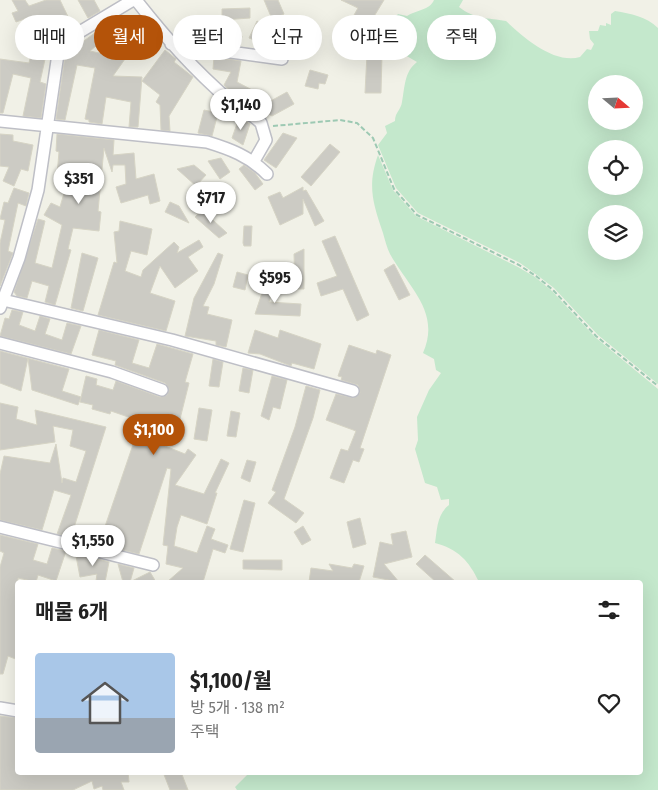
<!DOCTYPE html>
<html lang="ko">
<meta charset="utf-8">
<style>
body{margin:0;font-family:"Fira Sans Condensed","Noto Sans KR",sans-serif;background:#f2f2f2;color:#222;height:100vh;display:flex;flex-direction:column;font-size:19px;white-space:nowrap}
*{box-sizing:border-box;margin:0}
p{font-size:16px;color:#767676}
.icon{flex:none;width:28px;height:28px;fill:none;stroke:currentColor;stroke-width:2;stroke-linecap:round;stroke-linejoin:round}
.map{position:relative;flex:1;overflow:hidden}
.drawer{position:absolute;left:15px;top:580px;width:628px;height:195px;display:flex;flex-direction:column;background:#fff;border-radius:5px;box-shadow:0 5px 20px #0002}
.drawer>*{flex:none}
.banner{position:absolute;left:15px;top:15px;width:629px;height:45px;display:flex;gap:10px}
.needle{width:32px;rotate:109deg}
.tools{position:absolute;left:588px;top:75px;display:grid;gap:10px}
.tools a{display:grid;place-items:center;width:55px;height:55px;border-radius:50%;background:#fff;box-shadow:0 5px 20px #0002;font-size:25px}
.price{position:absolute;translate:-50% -42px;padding:0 11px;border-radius:18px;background:#fff;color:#222;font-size:16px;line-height:32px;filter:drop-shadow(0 1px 2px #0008)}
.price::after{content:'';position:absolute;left:50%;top:30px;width:15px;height:11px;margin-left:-8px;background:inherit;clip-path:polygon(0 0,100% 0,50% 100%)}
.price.active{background:#b45309;color:#fff}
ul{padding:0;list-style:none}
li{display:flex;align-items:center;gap:15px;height:125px;padding:0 20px}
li+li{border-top:1px solid #e0e0e0}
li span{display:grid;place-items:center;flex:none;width:140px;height:100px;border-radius:5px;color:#555}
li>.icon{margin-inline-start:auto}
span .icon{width:60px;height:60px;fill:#fffc;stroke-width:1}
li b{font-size:21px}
h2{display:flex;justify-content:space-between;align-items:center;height:60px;padding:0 20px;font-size:21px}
.pill{padding:0 18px;border-radius:22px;background:#fff;box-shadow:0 5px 20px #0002;font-size:18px;line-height:45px}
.pill.active{background:#b45309;color:#fff}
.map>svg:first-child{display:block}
.green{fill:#c4e8cc;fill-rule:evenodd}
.building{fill:#cccbc4;stroke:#d6d4c5}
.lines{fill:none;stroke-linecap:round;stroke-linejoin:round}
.street-casing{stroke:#bebfc6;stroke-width:14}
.path{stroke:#9dc9b3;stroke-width:2;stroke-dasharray:5 2.5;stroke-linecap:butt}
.street{stroke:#fff;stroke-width:11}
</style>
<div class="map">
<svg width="658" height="790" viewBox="0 0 658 790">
<rect width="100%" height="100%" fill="#f1f1e7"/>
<!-- green -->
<path class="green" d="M434,0H463L459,7C474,19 488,18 506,21C524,38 554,64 580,57L587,49L591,50L594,44L590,39L589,31H598L600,25L606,26V23L611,25V14L615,11C631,14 646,16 658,28V384L598,335L554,288L537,275L520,263L418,213L396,188L378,145L387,133L385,126L395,121C395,112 401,110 402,102C405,87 404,72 417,62L398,51L400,43L393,38L396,29L389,24L398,14L407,16C416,10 430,10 434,0ZM596,84H634V121H596ZM596,149H634V186H596ZM596,214H634V251H596Z
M378,155L393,190L416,216L518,267L535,277L552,291L595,337L658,389V790H237L235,787L250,772H640V582H479C469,561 458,549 435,543C437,530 437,514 449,505V499L441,500L437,487L425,483L415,449L418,440L417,417L429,390L441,373L436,370L434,359L423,353C441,312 409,288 390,254C387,248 385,240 383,233C373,203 367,186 378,155Z"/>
<!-- building -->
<path class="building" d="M12,0H25L29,6L46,0H60L73,27L57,37L51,50H47L40,82L46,84L41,118L23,116L31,78L13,74L3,113H0V59L29,63L36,33L30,17L16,22L12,13L18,11Z
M78,0H94L100,11L88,18Z
M264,0H278L284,14L272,19Z
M341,0H384L356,46L341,38L358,8Z
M250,8V18L222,20V9Z
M139,20L148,27L142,35L129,33Z
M257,21L275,30L274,33L291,41L285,52L249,38Z
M110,22L116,29L90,51L113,56L125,40L132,49L113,76L142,77L138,127H129L131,102L106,97L102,124L89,122V120L85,119L95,68L77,65L65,120L56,119L66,50L80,41L81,43Z
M181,24L209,27L242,36L240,46L217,43L199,37V40L180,38Z
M165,50L176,59L174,62L193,77L169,116L170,131L161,130L160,105L156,102L160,95L142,81Z
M367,54H382L381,93H365Z
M214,57L241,61L237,82L256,92L250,104L235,95L224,85L231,72L213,69Z
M310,70L328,75L325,84L319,83L318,89L305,86Z
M287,92L294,104L272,116L258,108Z
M204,110L218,113L212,136L198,133Z
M239,118L250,124L243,145L232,138Z
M283,133L297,138L276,168L264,160Z
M0,134L13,135V141L33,145L28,171L21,169L14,186L3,181L9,167L0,166Z
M57,134L114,140L113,155L134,153L136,179L154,174L160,201L150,204L148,195L121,203L116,187L126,184L125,165H113L112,172L104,148L98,211L101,212L99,231L73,228L68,249L71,250L55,305L45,302L49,286L32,281L27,298L17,296L14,292L38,219L45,221L35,263L52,268L62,225L44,215L51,203L60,207L69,176L57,175L59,152L56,151Z
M330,144L340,152L311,186L301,177Z
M221,158L230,172L220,179L208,161Z
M194,165L206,175L196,186L177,169Z
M244,165L255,173L263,184L255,190L239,169Z
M303,187V191L306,190L324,221L315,226L303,199V214L280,225L268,197L280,192L283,198Z
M14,188L29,193L26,206L18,203L8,251L13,253L0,286V243L5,220L0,219L4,202L8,203Z
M170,202L179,206L189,223L165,212Z
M202,210L227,233L219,238L195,217Z
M120,221L152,229L147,255L131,251L125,271L141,277L143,270L174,242L179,247L177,253L199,240L203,247L188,257L198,271L175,288L160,266L150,293L175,301L166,331L98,315L114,262L117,263L114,232L119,231Z
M244,226H252L251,246H244L243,243Z
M335,236L369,315L357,321L343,289L321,296L317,283L337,276L322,241Z
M304,249V289H295L294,254Z
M82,253L98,258L83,311L71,308Z
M218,253L223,255L214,284L203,306L209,307L207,314L232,320L226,347L216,345V341L185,336L194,298Z
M394,264L410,295L399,300L384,270Z
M237,272L248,275L245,290L233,287Z
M267,278L276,281L269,302L301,304L300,316L255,314Z
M12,310L23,312L19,325L35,331L40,316L50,319L45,334L62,340L67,323L81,326L71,354L0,336L5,318L9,319Z
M99,330L139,340L132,363L149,368L157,344L193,354L185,382L189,383L178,427H176L171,435L166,434L170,437L165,446L185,454L188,449L196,455L175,485L204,494L221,459L229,463L215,493H217L207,524L181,515L177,527L174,546L197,553L207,526L215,529L211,539L228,545L225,553L213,549L203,582H167L183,568L166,564L168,546L163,545L171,469L167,468L139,554L114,548L112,542L111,547L99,544L137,433L130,431L134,419L111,411L110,414L92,409L93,405L80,402L86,376L97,379L96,385L113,390L116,381L160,397L167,395L169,389L165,383L115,365L116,361L92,355Z
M255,330L278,338L280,330L321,344L314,369L292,363L291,366L260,354L248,353Z
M349,345L376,354L377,350L391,355L360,448L364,449L359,462L353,460L344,483L330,478L341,449L348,451L356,431L326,420L336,394L354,398L360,393L358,385L341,380L342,377L338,376Z
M0,351L69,369L62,391L81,397L78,405L32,390L28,358L21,391L0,383Z
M213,359L223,362L219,387L209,386Z
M243,368L253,370L249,393L239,391Z
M272,376L287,380L280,409L273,407L269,420L261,416Z
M306,386L320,390L313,418L284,499L304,513L296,523L268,503L276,492L272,490L295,427Z
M0,403L18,407L16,419L37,425L35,410L106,427L71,537L57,534L71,495L54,490L42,530L0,520V474L4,456L50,463L56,444L62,483L63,478L76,482L86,451L70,446L73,430L53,426L55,442L0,450Z
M199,408L212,410L207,441L194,439Z
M231,411L240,413L236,437L227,436Z
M247,460L256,462L250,482L241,478Z
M244,500L255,503L243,552L230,549Z
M360,518L366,544L353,548L347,522Z
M303,526L311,540L302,545L294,532Z
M406,531L412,557L384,564L399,582L373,577L380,542L393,545L391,534Z
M0,535L38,544L33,560L47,564L52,548L66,551L56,581L38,575L36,582L18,578V660L8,656L3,674H0V567L4,553L0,551Z
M83,555L109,562L105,582L96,581L97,574L80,577L76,556Z
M425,555L456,582H436L416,564Z
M243,560H282V570L243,569Z
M118,564L134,568L130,582L150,572L156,582H123Z
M329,564L352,568L354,564L364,566L359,582H309L311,568L333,571Z
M0,716L18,718V772H128L129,782H121L124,790H103L102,786L94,789L92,781L73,790H0Z
M163,772H181L188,790H170Z"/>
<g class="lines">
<!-- street casing -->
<g class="street-casing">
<path id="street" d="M136,0C166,38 193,69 230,101C240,109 252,114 261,123L266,140L254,161
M171,44L282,59
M0,121L207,142C230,149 249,156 267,174
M3,300L172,340L353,391
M0,308L19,258L38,190L59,47L63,42L133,0
M0,343L112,372L162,390
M0,527L153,565
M0,708L18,711"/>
</g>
<!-- path -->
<path class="path" d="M273,126L340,120L357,123L373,138L394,189L417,215L519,265L536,276L553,290L596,336L658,386"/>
<!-- street -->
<use href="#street" class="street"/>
</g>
</svg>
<div class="tools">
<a><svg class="needle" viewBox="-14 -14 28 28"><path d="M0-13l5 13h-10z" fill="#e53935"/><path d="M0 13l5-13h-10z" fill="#767676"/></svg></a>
<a><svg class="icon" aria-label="locate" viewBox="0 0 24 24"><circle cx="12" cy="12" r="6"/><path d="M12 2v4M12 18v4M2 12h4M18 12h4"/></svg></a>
<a><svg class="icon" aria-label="layers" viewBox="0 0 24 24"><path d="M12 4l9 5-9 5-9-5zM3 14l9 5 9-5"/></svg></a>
</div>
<b class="price" style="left:241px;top:131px">$1,140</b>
<b class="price" style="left:79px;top:205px">$351</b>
<b class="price" style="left:211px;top:224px">$717</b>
<b class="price" style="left:275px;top:304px">$595</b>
<b class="price active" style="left:154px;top:456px">$1,100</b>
<b class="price" style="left:93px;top:567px">$1,550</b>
<div class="banner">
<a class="pill">매매</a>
<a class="pill active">월세</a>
<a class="pill">필터</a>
<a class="pill">신규</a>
<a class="pill">아파트</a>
<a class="pill">주택</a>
</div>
<section class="drawer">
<h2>매물 6개<svg class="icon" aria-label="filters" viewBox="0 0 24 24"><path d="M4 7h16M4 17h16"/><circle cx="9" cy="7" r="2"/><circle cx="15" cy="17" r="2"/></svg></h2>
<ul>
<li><span style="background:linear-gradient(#a9c7e8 65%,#9aa5b1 0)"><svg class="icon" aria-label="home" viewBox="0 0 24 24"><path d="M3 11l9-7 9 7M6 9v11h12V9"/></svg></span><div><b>$1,100/월</b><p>방 5개 · 138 m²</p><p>주택</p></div><svg class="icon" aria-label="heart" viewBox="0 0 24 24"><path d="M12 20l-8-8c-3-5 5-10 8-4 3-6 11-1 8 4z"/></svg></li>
</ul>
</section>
</div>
